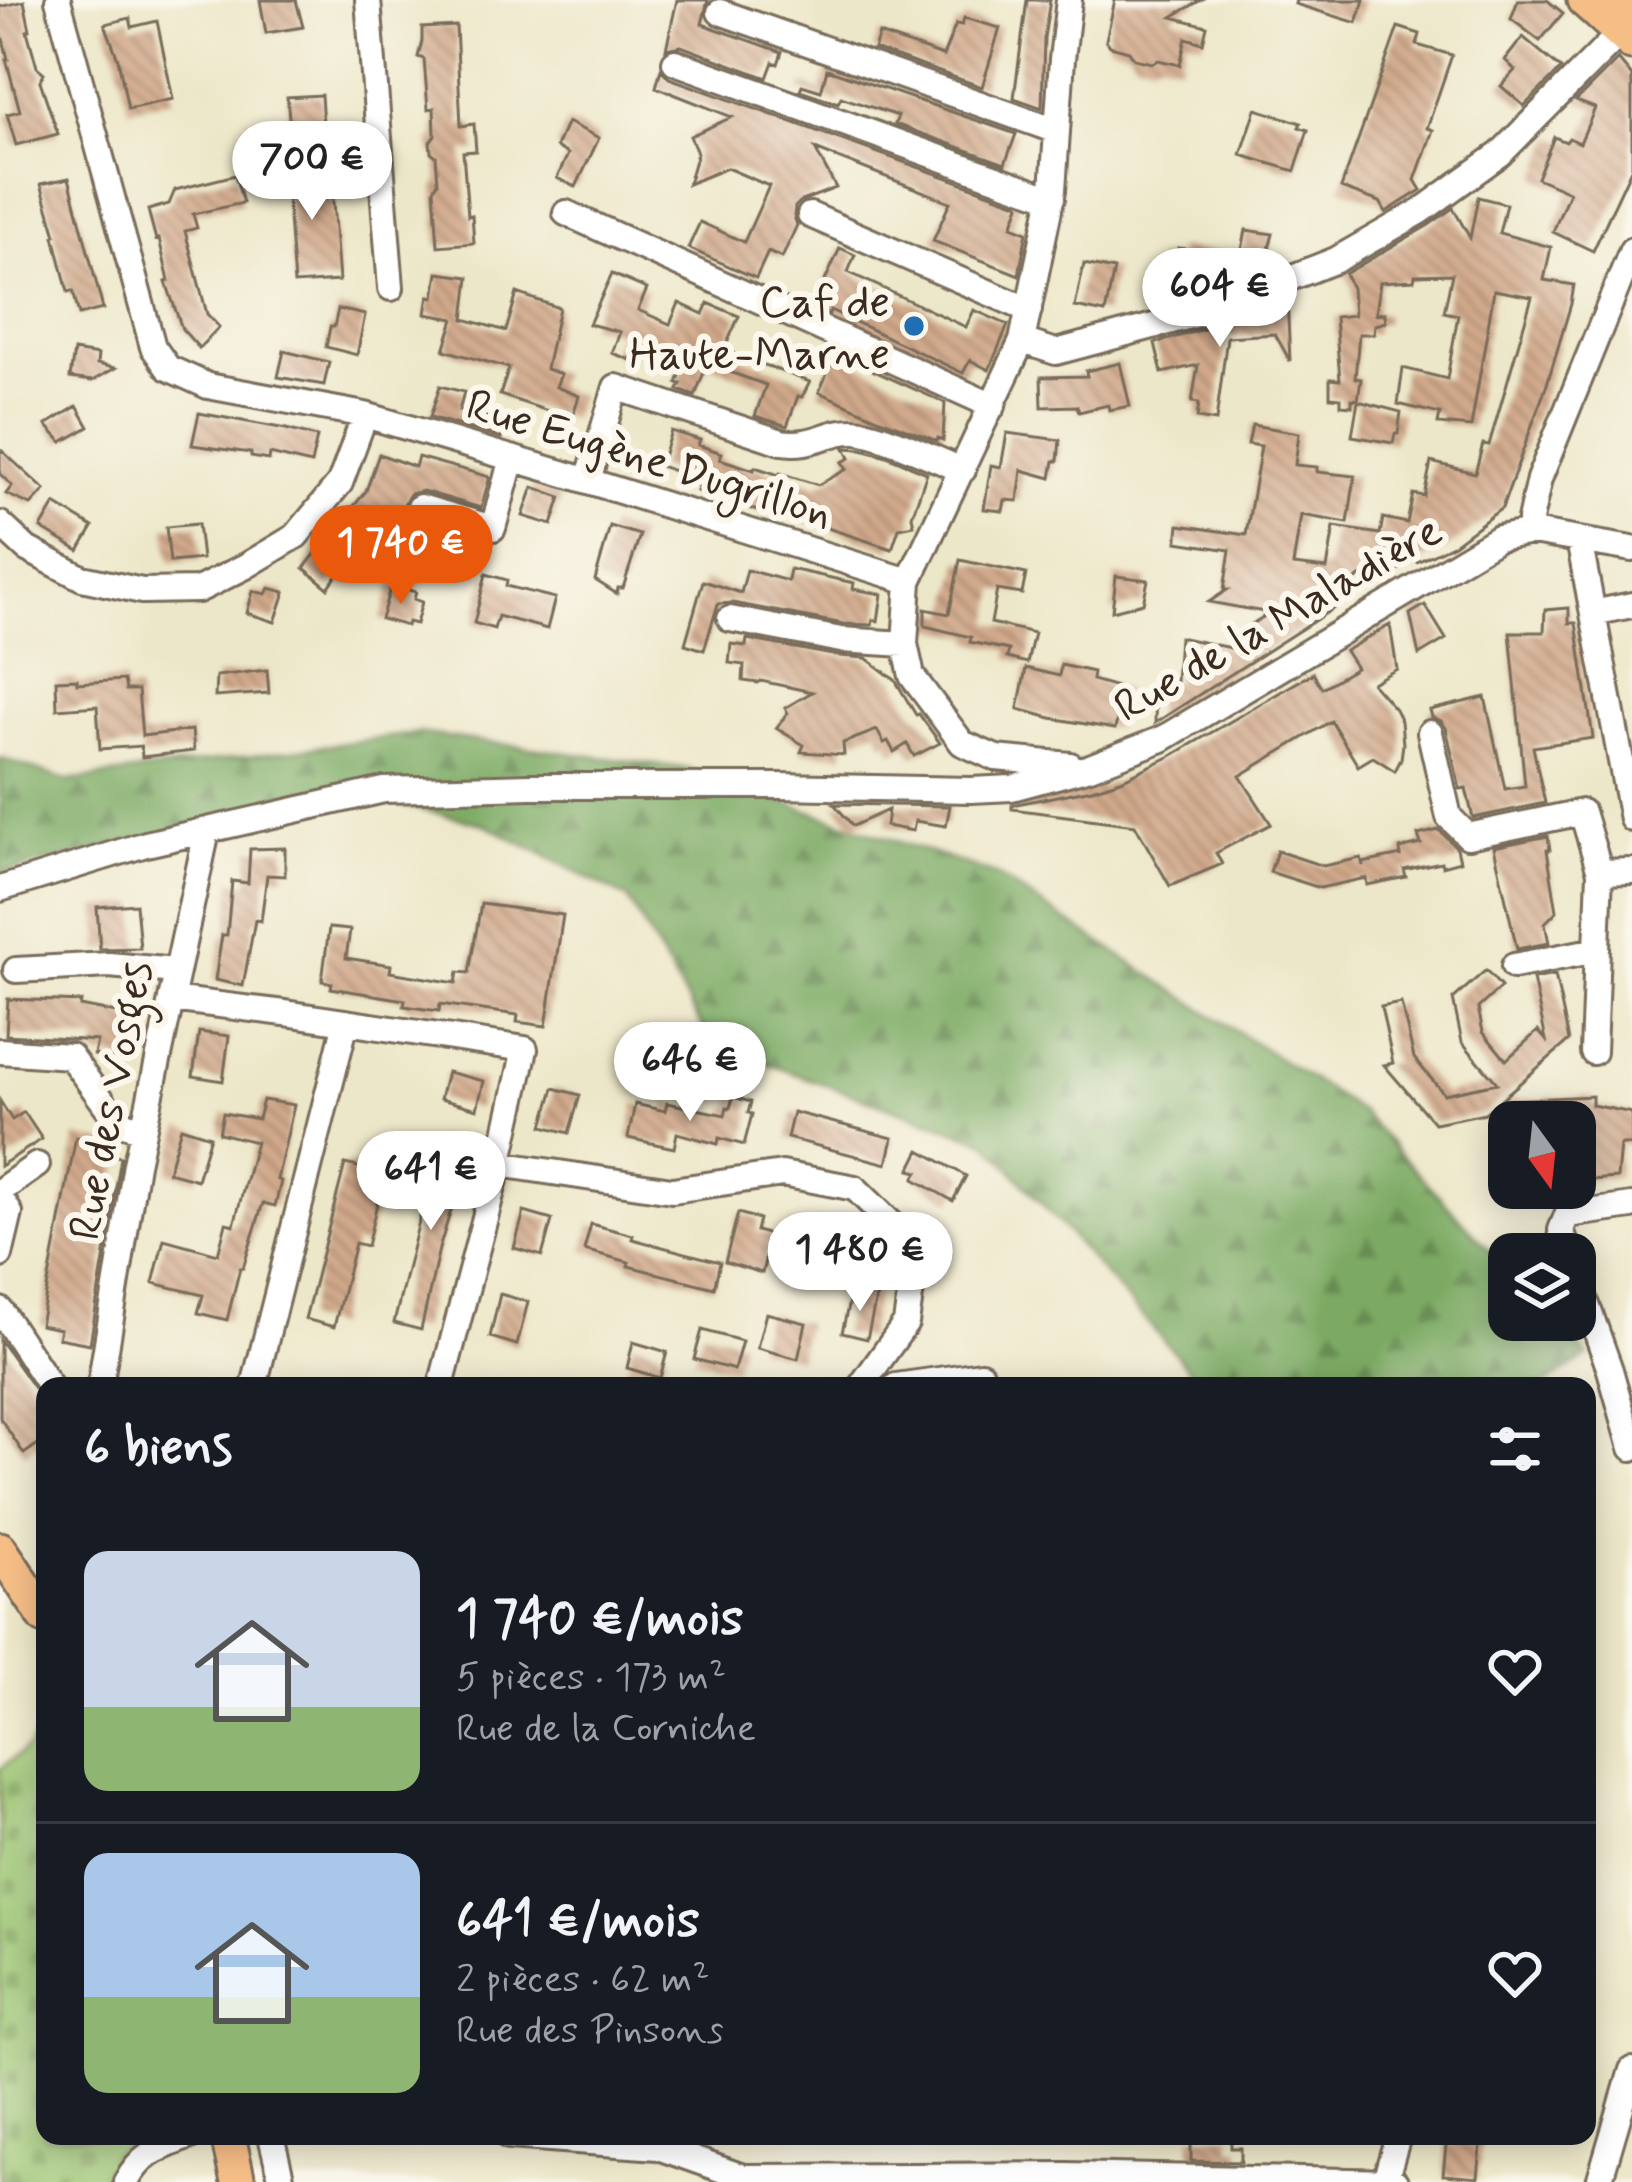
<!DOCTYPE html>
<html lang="fr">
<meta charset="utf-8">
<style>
body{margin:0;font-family:Mynerve,sans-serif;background:#242831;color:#f1f3f6;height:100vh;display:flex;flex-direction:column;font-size:45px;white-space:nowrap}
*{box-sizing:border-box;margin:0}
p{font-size:39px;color:#9ea1a6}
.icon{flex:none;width:66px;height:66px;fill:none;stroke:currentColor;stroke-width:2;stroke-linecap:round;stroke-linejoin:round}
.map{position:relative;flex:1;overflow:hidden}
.details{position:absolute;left:36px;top:1377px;width:1560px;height:768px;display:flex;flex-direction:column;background:#171b24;border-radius:24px;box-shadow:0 6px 30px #0003}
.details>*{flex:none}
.needle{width:78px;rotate:165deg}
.tools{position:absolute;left:1488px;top:1101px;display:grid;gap:24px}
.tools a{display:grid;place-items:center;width:108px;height:108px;border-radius:24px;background:#171b24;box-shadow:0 6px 30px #0003;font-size:60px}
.price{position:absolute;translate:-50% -102px;padding:0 27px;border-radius:42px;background:#fff;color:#222;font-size:39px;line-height:78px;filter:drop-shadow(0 3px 6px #0008)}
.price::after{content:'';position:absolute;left:50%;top:72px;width:36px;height:27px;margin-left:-18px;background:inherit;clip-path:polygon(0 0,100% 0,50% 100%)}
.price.selected{background:#ea580c;color:#fff}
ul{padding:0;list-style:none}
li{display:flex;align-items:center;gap:36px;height:300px;padding:0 48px}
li+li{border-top:3px solid #363941}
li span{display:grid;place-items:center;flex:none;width:336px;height:240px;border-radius:24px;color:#555}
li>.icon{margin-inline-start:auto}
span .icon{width:144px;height:144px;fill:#fffc;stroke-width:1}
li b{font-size:51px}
h2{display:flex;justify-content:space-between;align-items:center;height:144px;padding:0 48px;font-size:51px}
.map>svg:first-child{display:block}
.forest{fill:url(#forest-firs);stroke:#5c6a41;stroke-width:3}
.cemetery{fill:url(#cemetery-stones);stroke:#6b7848;stroke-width:3}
.building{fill:url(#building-back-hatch)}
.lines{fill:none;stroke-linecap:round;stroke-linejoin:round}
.minor-casing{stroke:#796c5a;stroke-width:30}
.major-casing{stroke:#796c5a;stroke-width:39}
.minor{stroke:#fff;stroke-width:24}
.major{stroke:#f6be87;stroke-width:33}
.poi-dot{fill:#1f6fb2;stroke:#fbf7ec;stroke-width:4.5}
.labels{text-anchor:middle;stroke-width:12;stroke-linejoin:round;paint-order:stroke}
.poi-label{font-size:45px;fill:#3b2a1e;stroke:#fbf7ec;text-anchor:end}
.street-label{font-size:45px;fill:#3b2a1e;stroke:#fbf7ec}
</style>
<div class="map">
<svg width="1632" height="2182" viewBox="0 0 1632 2182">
<defs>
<pattern id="forest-firs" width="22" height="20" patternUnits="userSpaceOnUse" patternTransform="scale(3)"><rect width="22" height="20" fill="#7caa64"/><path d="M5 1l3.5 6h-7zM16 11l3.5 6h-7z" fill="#678b52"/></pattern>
<pattern id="cemetery-stones" width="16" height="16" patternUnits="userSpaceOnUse" patternTransform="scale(3)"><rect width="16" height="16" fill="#9bc572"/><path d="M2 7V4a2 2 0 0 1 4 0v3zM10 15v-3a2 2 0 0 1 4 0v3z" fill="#86a962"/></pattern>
<pattern id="building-back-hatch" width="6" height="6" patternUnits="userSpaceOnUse" patternTransform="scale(3)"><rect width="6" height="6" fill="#d1a98b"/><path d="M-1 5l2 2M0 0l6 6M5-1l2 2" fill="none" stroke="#ab8a71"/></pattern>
</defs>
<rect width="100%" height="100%" fill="#fbf7ec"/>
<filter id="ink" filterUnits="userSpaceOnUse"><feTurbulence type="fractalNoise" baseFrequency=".00833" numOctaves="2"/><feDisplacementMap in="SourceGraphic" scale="24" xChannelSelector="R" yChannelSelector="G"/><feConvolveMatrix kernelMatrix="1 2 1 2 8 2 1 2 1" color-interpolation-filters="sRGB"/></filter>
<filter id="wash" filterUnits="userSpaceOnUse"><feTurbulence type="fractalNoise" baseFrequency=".004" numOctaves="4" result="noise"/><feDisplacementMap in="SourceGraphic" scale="48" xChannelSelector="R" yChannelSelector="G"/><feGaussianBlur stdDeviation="2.7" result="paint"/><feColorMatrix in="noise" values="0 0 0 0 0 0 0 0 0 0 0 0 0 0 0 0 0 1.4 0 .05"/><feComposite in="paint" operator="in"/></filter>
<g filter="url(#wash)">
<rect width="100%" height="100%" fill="#ede7c9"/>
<!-- forest -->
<path class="forest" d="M418,733L688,769L996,875L1360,1111L1509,1271V1320H1555L1588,1356L1543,1386H1204L987,1142L712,1044L628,899L484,824L335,790L0,874V758L69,781Z"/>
<!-- cemetery -->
<path class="cemetery" d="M45,1720V2136H145L112,2155L108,2182H0V1769L28,1748Z"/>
<g id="blocks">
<!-- building -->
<path class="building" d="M260,0H296L303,27L266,33Z
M677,0H708L702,24L782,52L778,64L773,62L767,78L681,46L666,49Z
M1027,0H1050L1044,38L1042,108L1014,98Z
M1115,0H1201L1172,17L1207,26L1203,43L1186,38L1180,65L1158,60L1152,63L1134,59L1129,51L1110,46L1106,40Z
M1296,0H1364L1357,23L1295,4Z
M1518,0H1547L1563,13L1540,41L1511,19Z
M24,1L30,30L27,31L37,67L44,73L40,81L58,134L16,145L7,114L20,111L6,59H8L0,27V7Z
M130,18L132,27L157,21L173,99L128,109L118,59L105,24Z
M964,18L1000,28L982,87L874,49L879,34L943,56L956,24L962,25Z
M456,26L461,126L474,124L476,151L463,152L468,216L472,215L474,243L438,246L434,189L438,182L436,156L431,152L430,142L435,135L434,108L428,109L424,59L418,57L422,41V28Z
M1398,27L1420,34L1417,45L1452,55L1427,128L1433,130L1415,180L1421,190L1386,212L1380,202L1341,188Z
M1523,37L1561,69L1524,106L1501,86L1515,70L1505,60Z
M1618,59L1632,76V167L1593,251L1553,232L1569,192L1537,178L1554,137L1566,142L1569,138L1580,143L1595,108L1576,101Z
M661,69L669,78L1018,203L1020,205L1012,226L1027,232L1019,275L933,241L950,202L815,149L836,188L801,201L795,207L794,216L797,225L782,258L768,252L756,278L688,248L700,222L744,242L769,186L727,168L688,184L697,153L690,136L732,117L656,87Z
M827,69L1016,134L1005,164L895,124L898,116L841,97L838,103L800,90L802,85L821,91Z
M321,95L323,125L290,128L287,97Z
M1256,109L1301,123L1299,127L1308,130L1295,171L1241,155Z
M567,122L599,138L576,187L557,178L568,154L556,147Z
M330,163L339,281L294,284L285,165Z
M235,175L243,203L193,214L197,228L185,231L207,314L219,327L199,348L182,329L166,282L169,281L159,239L156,240L148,210L169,204L175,190Z
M69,178L103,309L79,315L73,291L68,292L54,236L56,235L41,184Z
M1478,197L1506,204L1499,233L1551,247L1544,280L1574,285L1571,304L1547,384L1502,508L1454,544L1417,562L1416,559L1378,582L1368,572L1337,593L1334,608L1155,723L1156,685L1157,682H1176L1179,637L1249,652L1238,632L1270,613L1209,602L1227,590H1224L1230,550L1177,542L1179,525L1246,535L1261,446L1248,444L1252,425L1299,433L1295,465L1317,467V472L1355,476L1348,523L1301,515L1293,565L1327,569L1334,527L1380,534L1383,518L1407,523L1413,494L1424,496L1431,462L1475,473L1483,444L1489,445L1532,297L1494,290L1471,427L1438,424L1440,414L1398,404L1403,368L1447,379L1458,315L1444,312L1452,274L1415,275L1414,280L1380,282L1376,314L1385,313L1386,322L1375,325L1374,334H1359L1355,378L1361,379L1358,400L1352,399V406L1341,405V398L1330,397V379L1340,380L1335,317L1354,315L1352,288L1345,274L1429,225L1453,208L1470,238Z
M1246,230L1273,234L1263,271L1193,298L1153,309L1159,258L1178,260V248L1241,255Z
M840,248L855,255L848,272L966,327L974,310L1008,325L989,370L970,360L963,373L830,310L829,314L813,307Z
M1084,264L1114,270L1105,313L1075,307Z
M438,273L469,277L464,319L506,331L517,293L559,308L546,369L561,374L556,387L579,396L572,419L500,395L509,368L444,350L454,319L426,314L429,296L434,297Z
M612,274L647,289L638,310L670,324L679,303L703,314L708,303L739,316L724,350L810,382L802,397L798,396L787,426L755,416L766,385L707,364L695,396L678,390L681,384L677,383L685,363L637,343L631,360L612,353L620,332L589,324Z
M1287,297L1290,361L1275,334L1227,337L1216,421L1197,418L1199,403L1192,402L1198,365L1162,373L1155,343L1204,329Z
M338,309L365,315L357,355L326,347L330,327H334Z
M74,351L98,355L97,364L115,368L92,381L70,378Z
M284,351L329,362L324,385L278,377Z
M836,354L945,403L943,440L938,438L937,441L880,419L819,392Z
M1120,363L1130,406L1109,410L1108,405L1079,412L1077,406L1042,407L1041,377L1087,376L1086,371Z
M440,386L464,392L459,411L507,422L501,438L430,417Z
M1358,401L1401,412L1398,434H1395L1393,443L1352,436Z
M77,406L89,427L62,442L46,425Z
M199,413L286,429L317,437L311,464L270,454L269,460L251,457V453L192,445Z
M671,431L700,440L698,445L722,453L720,459L754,470L755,467L779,475L780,473L818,485L847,469L842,462L850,458L845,448L862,449L887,456L927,473L912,516L914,525L899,528L892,549L769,509L767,514L697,491L699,486L676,479L677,472L660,466Z
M1007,433L1060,440L1058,461H1054L1051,478L1022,470L1018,501L1005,500L1003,511L984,509L991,465L1001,467Z
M0,449L45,490L31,505L6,494L12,486L0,474Z
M379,454L415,467L418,457L490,477L481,508L423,491L410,494L404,504L407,518L414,522L478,541L474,555L372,526L328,588L304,568L366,491Z
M533,487L561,497L552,525L523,516Z
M55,504L93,527L79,551L41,528Z
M198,524L202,559L170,562L166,527Z
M610,526L640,535L623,588H618L617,594L595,580Z
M960,560L1026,574L1022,594L997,590L991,623L1034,633L1027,663L1007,658L1009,650L970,642L971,637L925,626V609L949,614Z
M790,569L854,583L853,589L882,594L878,621L873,620L872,625L843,624L733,603L718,604L704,650L685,644L703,581L741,593L747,570L788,581Z
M486,574L507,580L506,586L555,598L547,629L498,616L494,629L474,623Z
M1116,576L1148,580L1143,603L1112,611Z
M391,585L416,592L414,599L422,602L416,624L408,622L407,626L381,619Z
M269,588L285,592L275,622L247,613L253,591L266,594Z
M1425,605L1446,639L1419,655L1410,614Z
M1569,608V623H1576L1593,738L1533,747L1545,803L1473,818L1466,788L1460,789L1446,728L1441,721L1432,717L1430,710L1485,697L1505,789L1525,786L1510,632H1544L1545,610Z
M1390,625L1397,669L1372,683L1395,709L1401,721L1403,744L1401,759L1395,771L1373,757L1358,766L1331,721L1240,776L1271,824L1216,853L1222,864L1170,886L1135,825L1012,809V805L1092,789L1121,780L1173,755L1313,673L1322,688L1356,668L1345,651Z
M747,639L838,656L866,658L895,680L916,715L919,714L940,743L914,756L907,744L894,752L888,741L884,743L877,730L843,743L844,755L801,752L804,745L776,728L788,713L785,708L812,692L761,681L758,683L743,681L744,665L729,663L731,644L746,646Z
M1061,665L1093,672L1092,680L1124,689L1115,729L1051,718L1018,709L1026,668L1059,676Z
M267,670L269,693L215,697L216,676Z
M77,679V683L124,680L126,690H138L142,736L192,730L194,751L142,757L141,746L100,749L97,706L57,709L56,680Z
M834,804L947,806H950L946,826L915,821L913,831L886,826L888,810L853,826Z
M1439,830L1457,848L1460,861L1442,866L1441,862L1404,870L1406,877L1367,885L1366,878L1320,888L1270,872L1277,851L1323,866L1361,858L1363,866V863L1401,855V858L1400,849L1421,844L1418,835Z
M1548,836L1550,850H1547L1557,911L1545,923L1549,943L1517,949L1494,847Z
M285,848V876L267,875L261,921L255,920L243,986L215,980L222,935H227L232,881L248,883L250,849Z
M136,904L140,948L100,949L97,907Z
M481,904L563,915L546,1026L517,1022L518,1015L440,1004L439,1011L404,1006L405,1000L331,988L332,983L322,981L329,928L350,930L346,958L391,965L390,972L456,983L458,972L469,973Z
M1486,970L1501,987L1478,1008L1483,1032L1506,1060L1538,1031L1546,1040L1533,979L1555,975L1569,1041L1485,1113L1434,1123L1384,1065L1393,1063L1381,1007L1401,1003L1414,1058L1444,1094L1497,1083L1462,1042L1453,999Z
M8,999L81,1002L80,1006L142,1018L133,1061L94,1055L97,1041L6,1035Z
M199,1032L229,1036L223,1081L193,1076Z
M447,1072L484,1081L477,1109L440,1099Z
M554,1088L580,1095L569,1133L543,1126Z
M1592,1096V1105L1632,1113V1145H1620L1617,1178L1575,1181V1122H1505L1504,1100Z
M733,1097L751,1102L748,1113L752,1114L744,1145L719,1138L718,1144L677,1133L674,1148L628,1138L635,1104L665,1111L667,1103L725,1115L727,1107L730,1108Z
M263,1100L294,1105L277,1180L281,1181L275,1206L263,1203L243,1268H240L227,1320L198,1313L203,1295L153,1283L164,1239L218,1254L226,1223L234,1225L256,1142L219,1133L223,1113L258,1119Z
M0,1101L12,1120L24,1112L42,1139L0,1166Z
M793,1112L893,1138L887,1164L787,1138Z
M181,1127L210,1136L197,1180L168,1172Z
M76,1137L113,1144L111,1155L121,1157L90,1344L58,1338L60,1329L40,1325Z
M439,1140L470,1148L439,1249L421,1330L394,1323Z
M920,1150L966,1176L953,1201L914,1179L918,1172L910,1170Z
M345,1164L384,1173L367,1246L355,1243L334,1327L305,1319Z
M524,1212L552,1220L542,1256L514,1248Z
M738,1213L759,1219L756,1231L771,1235L762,1273L725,1262Z
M591,1224L633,1235L632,1239L720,1262L714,1288L628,1266L629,1262L584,1250Z
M802,1228L841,1238L830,1275L813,1270L816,1258L796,1253Z
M852,1288L877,1294L867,1339L842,1333Z
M500,1294L528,1302L517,1345L490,1337Z
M766,1313L806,1323L798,1359L757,1348Z
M702,1330L742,1341L734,1370L694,1359Z
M0,1340L45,1404V1439L24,1454L0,1418Z
M633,1342L667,1352L660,1378L627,1368Z
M1191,2136H1231V2148H1241V2162L1191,2161Z
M1447,2136H1482L1478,2178L1443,2175Z"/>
</g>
</g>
<g filter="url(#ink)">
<use href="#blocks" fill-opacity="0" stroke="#796c5a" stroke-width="3"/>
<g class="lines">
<!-- minor casing -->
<g class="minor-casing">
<path id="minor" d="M58,0L153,347L168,368L208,386L365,415L572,476L909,581
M368,0L391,288
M1069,0L1062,59L1053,190L1022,341L909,581L905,644L912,676L962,743L996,758L1070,765
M720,12L1057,131
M675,62L1052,198
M566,213L993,406
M810,215L1029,310
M1022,341L1056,352L1198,314L1336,260L1421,211L1500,154L1620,33
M588,480L616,387L781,442C815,447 828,430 855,431C877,431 939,461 963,470
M420,507L493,528L512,458
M0,524L27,549L82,578L142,591L198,590L246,566L296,536L340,483L365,415
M1532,532L1530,520L1539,479L1632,250
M1579,540L1632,819
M1593,613L1632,605
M730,619L841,640L905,644
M1430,733L1449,817L1468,836L1582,812L1600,872
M0,889L146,844L384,790L531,786H778L971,790L1012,788L1090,767L1162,739L1498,538L1532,532L1632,549
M1514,966L1597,950
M16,970L109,965L176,971
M171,999L285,1013L525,1049L499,1164L441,1386
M0,1051L70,1056L118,1122L143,1130
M1593,1052L1600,872L1632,871
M499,1164L672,1190L782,1174L855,1188L898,1230L913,1275L906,1323L861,1386
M0,1191L37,1165
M0,1197L10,1213L0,1255
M1569,1254L1561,1230L1567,1215L1632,1206
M1575,1271L1610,1370L1632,1448
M0,1310L50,1386
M100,1386L136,1164L207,831
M254,1386L346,1022
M896,1386L981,1374
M271,2136L282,2182
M509,2136L658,2147L743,2177L1066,2175L1395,2182
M1385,2181L1398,2136
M126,2182C142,2152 160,2148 190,2136
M1599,2182L1632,2070"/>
</g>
<!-- major casing -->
<g class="major-casing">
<path id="major" d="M1584,0L1632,43
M1615,0L1632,5
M0,1549L45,1617
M228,2136L238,2182"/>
</g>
<!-- minor -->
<use href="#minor" class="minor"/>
<!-- major -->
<use href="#major" class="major"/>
</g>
</g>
<!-- markers -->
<circle class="poi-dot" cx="914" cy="326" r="12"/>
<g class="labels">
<!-- poi labels -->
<g class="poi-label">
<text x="890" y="316">Caf de<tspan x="890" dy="52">Haute-Marne</tspan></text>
</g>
<!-- street labels -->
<g class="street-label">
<text transform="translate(650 457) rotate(17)" y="16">Rue Eugène Dugrillon</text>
<text transform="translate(1277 617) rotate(-30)" y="16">Rue de la Maladière</text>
<text transform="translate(109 1100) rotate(-79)" y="16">Rue des Vosges</text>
</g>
</g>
</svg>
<div class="tools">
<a><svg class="needle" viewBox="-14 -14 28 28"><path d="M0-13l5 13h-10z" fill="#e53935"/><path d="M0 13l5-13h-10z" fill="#9ea1a6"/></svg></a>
<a><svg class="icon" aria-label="layers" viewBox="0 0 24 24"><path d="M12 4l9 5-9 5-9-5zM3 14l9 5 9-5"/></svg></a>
</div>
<b class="price" style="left:312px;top:223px">700 €</b>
<b class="price" style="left:1220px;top:350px">604 €</b>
<b class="price selected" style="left:401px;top:607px">1 740 €</b>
<b class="price" style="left:690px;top:1124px">646 €</b>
<b class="price" style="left:431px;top:1233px">641 €</b>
<b class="price" style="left:860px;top:1314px">1 480 €</b>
<section class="details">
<h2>6 biens<svg class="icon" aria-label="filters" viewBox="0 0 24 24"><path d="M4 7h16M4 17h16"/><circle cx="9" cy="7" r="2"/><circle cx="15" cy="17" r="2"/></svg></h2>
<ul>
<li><span style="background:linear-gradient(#c9d6e8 65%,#8fb573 0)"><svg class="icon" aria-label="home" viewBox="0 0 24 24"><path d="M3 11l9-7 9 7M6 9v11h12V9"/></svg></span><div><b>1 740 €/mois</b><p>5 pièces · 173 m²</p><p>Rue de la Corniche</p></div><svg class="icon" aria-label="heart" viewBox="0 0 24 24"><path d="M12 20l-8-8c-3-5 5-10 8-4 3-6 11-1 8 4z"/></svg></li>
<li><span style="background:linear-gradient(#a9c7e8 60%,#8fb573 0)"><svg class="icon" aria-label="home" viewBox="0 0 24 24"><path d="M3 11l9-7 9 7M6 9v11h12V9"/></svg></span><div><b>641 €/mois</b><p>2 pièces · 62 m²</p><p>Rue des Pinsons</p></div><svg class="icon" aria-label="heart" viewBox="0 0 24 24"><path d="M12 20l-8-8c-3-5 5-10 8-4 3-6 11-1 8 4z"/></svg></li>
</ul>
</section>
</div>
